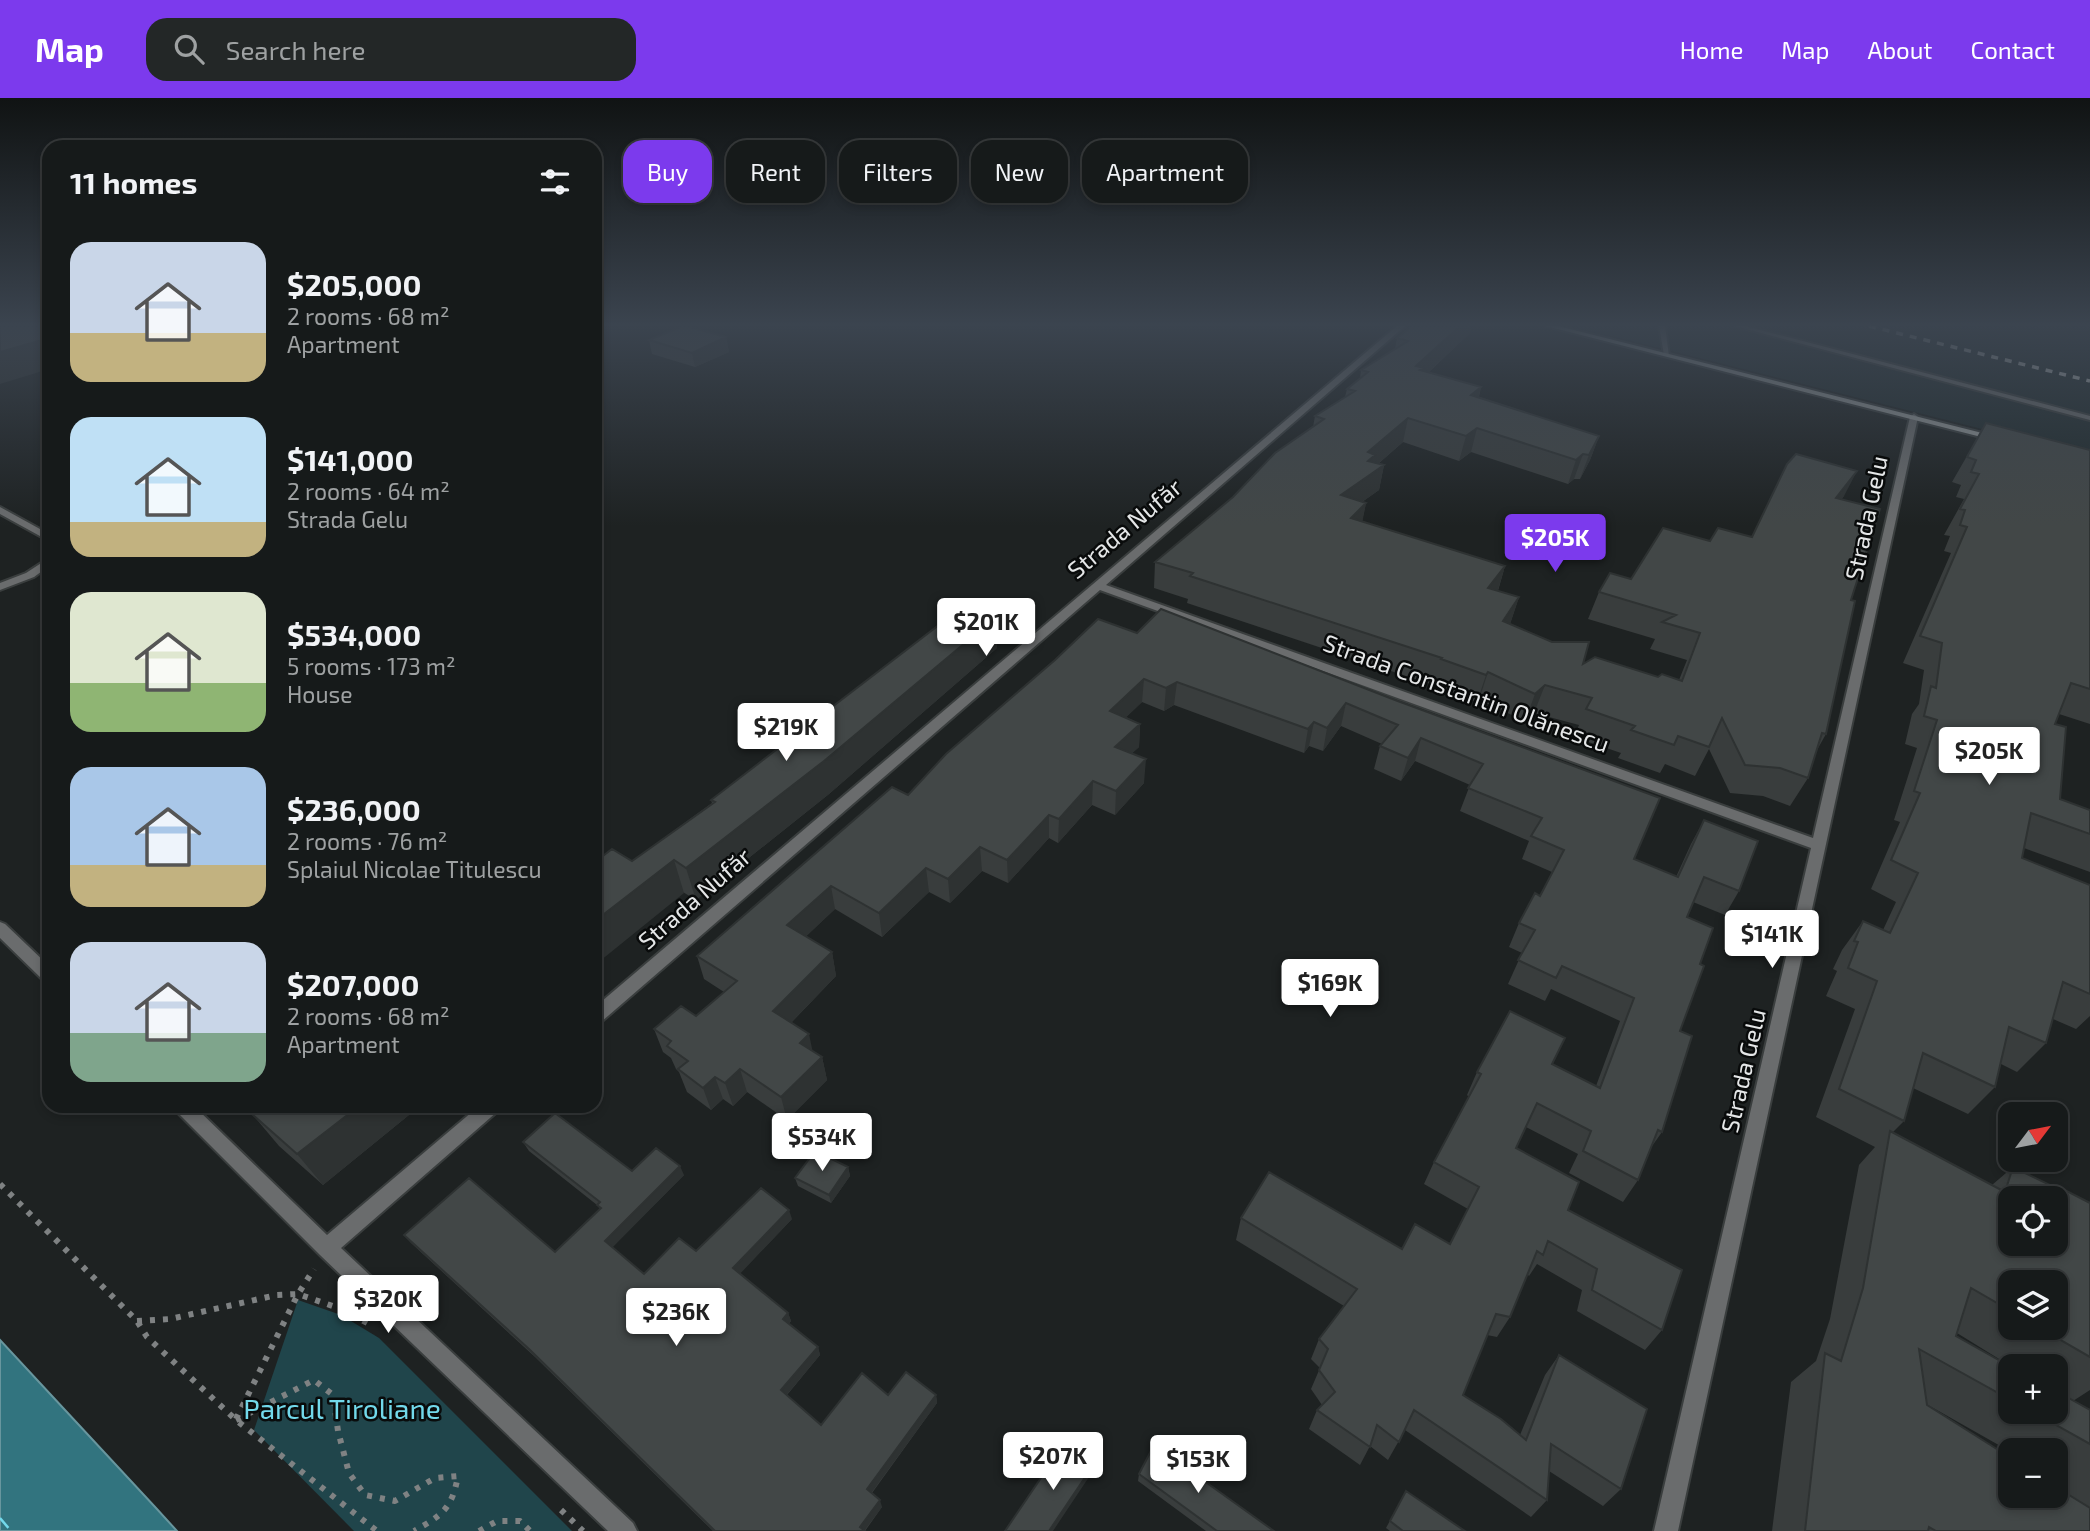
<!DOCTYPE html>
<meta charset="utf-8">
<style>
body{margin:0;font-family:"Exo 2",sans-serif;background:#232727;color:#f1f3f6;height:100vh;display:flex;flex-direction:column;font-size:26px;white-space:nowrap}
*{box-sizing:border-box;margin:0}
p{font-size:23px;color:#9ea1a2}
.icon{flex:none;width:38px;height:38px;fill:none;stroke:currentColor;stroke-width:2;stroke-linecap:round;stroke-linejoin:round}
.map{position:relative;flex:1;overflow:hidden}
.details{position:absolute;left:42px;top:42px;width:560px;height:973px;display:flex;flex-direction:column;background:#161a1a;border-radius:21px;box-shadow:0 4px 10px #0003,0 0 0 2px #353839}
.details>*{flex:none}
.hud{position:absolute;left:623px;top:42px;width:665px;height:63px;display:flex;gap:14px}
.needle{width:46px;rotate:58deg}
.tools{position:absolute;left:1998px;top:1004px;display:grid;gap:14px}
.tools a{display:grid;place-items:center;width:70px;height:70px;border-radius:14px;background:#161a1a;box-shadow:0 4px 10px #0003,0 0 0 2px #353839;font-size:35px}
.price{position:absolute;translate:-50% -60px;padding:0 16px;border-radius:7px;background:#fff;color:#222;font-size:23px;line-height:46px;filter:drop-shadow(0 2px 4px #0008)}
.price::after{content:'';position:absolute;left:50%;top:42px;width:21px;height:16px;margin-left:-10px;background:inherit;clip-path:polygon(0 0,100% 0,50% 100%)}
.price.current{background:#7c3aed;color:#fff}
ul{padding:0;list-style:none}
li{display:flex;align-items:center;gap:21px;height:175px;padding:0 28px}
li span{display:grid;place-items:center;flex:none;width:196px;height:140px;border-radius:21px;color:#555}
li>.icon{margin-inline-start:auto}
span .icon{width:84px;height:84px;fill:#fffc;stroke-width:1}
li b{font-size:30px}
h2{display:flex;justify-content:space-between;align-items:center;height:84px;padding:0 28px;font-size:30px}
.pill{padding:0 24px;border-radius:21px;background:#161a1a;box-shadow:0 4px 10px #0003,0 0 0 2px #353839;font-size:24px;line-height:63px}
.pill.current{background:#7c3aed;color:#fff}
header{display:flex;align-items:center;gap:42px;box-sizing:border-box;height:98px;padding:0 35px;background:#7c3aed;color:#fff}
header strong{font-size:33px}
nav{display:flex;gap:38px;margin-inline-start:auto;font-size:24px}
.search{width:490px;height:63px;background:#232727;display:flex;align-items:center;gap:18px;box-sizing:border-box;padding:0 24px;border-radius:21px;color:#9ea1a2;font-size:26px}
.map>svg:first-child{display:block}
.built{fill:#212c2e}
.green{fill:#20454b}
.water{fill:#32747f;stroke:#68969e;stroke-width:2}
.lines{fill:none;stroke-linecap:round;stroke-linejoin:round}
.ferry{stroke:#73d9eb;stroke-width:2.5;stroke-dasharray:13 10;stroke-linecap:butt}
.service-casing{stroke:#3a3e3e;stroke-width:4}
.minor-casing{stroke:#3a3e3e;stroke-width:4}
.secondary-casing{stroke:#3a3e3e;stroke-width:4}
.path{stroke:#7f8283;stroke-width:6;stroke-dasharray:5 8;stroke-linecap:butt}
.service{fill:#6a6c6d;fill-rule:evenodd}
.minor{fill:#6a6c6d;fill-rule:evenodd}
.secondary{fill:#949898;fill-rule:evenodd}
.rail{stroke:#babdbe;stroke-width:3.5;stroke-dasharray:7 7;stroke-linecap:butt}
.wall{fill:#393d3d;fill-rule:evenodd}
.shaded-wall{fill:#2e3232}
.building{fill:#424747;stroke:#2e3232;stroke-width:2;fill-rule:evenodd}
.labels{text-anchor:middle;stroke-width:5;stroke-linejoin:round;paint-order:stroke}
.street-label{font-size:24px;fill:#e5e7e8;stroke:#090b0b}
.near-park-label{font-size:28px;fill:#72d9eb;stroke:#090b0b}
</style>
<header>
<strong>Map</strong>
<div class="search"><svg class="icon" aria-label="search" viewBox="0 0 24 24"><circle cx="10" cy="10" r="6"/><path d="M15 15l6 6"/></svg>Search here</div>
<nav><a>Home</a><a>Map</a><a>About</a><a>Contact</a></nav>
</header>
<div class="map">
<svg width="2090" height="1433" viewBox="0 0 2090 1433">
<rect width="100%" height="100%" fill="#1e2222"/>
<!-- built -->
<path class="built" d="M1567,228H2090V358L1632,243Z"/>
<!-- green -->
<path class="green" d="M298,1202L341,1217L379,1240L572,1433H354L254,1332Z"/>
<!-- water -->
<path class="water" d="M0,1242L156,1410L177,1433H0Z"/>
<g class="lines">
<!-- ferry -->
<path class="ferry" d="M0,1420L11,1433"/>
<!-- service casing -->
<g class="service-casing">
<path id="service" d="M1659,228H1665L1669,258L1664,257Z
M1735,228H1745L2090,318V322Z"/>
</g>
<!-- minor casing -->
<g class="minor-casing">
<path id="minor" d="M1397,228H1405L1106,487L1813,740L1910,319L1914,316L1918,319L1678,1433H1654L1811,750L1100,492L601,924L595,926V909Z
M0,409L49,436V443L0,416Z
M49,460V468L34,479L0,492V485L26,475Z
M0,824L5,826L49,868V884L43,882L0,840Z
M173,1008H194L327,1137L479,1008H501L498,1013L341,1150L633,1425L637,1433H608L320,1157L176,1013Z"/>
</g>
<!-- secondary casing -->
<g class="secondary-casing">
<path id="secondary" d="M1546,228H1558L2002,340L1997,343Z"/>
</g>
<!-- path -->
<path class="path" d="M0,1086L137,1223L147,1239L236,1322L377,1433
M137,1223L170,1221L277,1197L298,1196L344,1212L369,1226
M236,1321L298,1196L314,1171
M236,1322L314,1282L333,1297L338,1333L349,1375L365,1397L395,1403L435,1380L458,1378C452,1410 443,1417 414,1433
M561,1412L583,1433
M479,1433L497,1423H520L530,1433"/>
<!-- service -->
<use href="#service" class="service"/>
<!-- minor -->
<use href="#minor" class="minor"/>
<!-- secondary -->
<use href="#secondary" class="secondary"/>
<!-- rail -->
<path class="rail" d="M1869,228L2090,283"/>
</g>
<!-- wall -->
<path class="wall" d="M1470,235L1428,275L1481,289L1479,299L1599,338L1590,362L1580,381H1574L1568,386L1471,354L1459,363L1403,344L1378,366L1384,367L1379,392L1362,404L1366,405L1362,423L1505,468L1498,493L1519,499L1510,526L1583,566L1679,582L1687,562L1650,551L1655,541L1588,521L1599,494L1631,481L1710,443L1752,439L1844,398L1841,402L1851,502L1826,636L1817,652L1808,680L1790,708L1763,698L1730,695L1709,651L1695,678L1665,666L1660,675L1618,660L1621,655L1574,639L1579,627L1534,615L1525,623L1479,602L1477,604L1433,589V587L1187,505L1188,501L1154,490L1155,464L1233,399L1313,329L1315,318L1345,299L1347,291L1360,281L1361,272L1395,251L1397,240Z
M726,239L729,254L695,269L652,256L649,242Z
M1986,325L2090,352V626L2059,616L2055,626L2060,701L2090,712V774L2024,750L2022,760L2090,787V918L2076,931L2053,921L2046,945L2017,974L2001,966L1995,989L1968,1016L1913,990L1904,1023L1893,1034L1992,1087L2013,1069L2059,1092L2061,1090L2090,1105V1292L2073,1303L2090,1312V1433H1772L1791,1284L1816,1263L1830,1221L1859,1067L1875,1049L1816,1019L1855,911L1826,898L1837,873L1833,871L1842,852L1863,823L1883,832L1896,804L1871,791L1900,724L1894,722L1917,650L1905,646L1912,616L1919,606L1924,572L1903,565L1951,455L1944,453L1950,438L1944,437L1964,401L1956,399L1961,387L1952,384ZM2011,1185L2056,1230H2011ZM1957,1235L2012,1269H2056V1314H2011V1269L1956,1238ZM1928,1307L2011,1354V1353H2056V1380L2061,1383L2060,1391Z
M1137,535L1395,602L1634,761L1676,779L1691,746L1704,722L1739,793L1725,817L1693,804L1687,819L1700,866L1680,933L1662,1034L1650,1051L1638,1082L1623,1104L1569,1075L1578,1056L1526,1029L1516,1050L1568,1112L1662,1232L1645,1252L1577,1213L1582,1192L1537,1166L1529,1178L1527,1176L1510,1219L1497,1239L1487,1237L1463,1297L1520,1337L1545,1277L1559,1257L1621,1391L1603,1408L1549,1373L1547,1402L1531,1419L1405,1332L1388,1362L1370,1348L1360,1367L1309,1331L1317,1312L1322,1307L1311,1291L1320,1270L1311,1261L1319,1241L1344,1208L1236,1142L1241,1120L1402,1151L1450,1146L1468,1111L1424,1086L1434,1064L1469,999L1467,997L1477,974L1552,966L1596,988L1620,923L1551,891L1545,903L1508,886L1522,855L1509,849L1519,825L1540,798L1552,774L1522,761L1529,743L1460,713L1470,687L1415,663L1401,683L1374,671L1380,648L1382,646L1341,628L1323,653L1309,648L1304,655L1174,607L1164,613L1142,604L1126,619L1140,626L1139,649L1131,656L1144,685L1115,717L1092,707L1058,745L1049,740L1008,785L982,773L950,805L929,794L882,839L835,811L806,838L832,854L836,878L791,925L813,953L822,959L827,982L787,1022L747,994L733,1008L723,1001L711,1012L687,994L679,974L676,971L671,960L663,954L654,931L696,918L724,894L704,881L697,858L908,697Z
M997,550L829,696L696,802L632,763L712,705L711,702Z
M265,1008H420L323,1087L279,1048L253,1017Z
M523,1044L632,1073L684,1077L612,1149L644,1176L696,1153L792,1121L740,1175L788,1215L791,1223L789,1226L818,1249L820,1257L787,1297L821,1327L888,1297H936L937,1305L872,1395L882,1409L865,1433H713L535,1259L411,1145L404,1137L555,1154L600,1111L597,1107L529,1053Z
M848,1069L850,1078L831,1105L798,1088L795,1080Z
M1139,1376L1274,1433H1206L1138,1383Z
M1406,1393L1465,1433H1390L1386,1430Z"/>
<!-- shaded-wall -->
<path class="shaded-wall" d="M1460,228H1472L1470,235L1421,281L1416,268Z
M726,239L729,254L695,269L692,255Z
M49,240V271L0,286V254Z
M1481,289L1475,313L1471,297Z
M1408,320L1403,344L1373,370L1384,367L1379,392L1336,422L1341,397L1368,354Z
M1477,330L1471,354L1459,363L1466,338Z
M1599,338L1590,362L1580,381L1589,357Z
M1583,356L1574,381L1568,386L1576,362Z
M1857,373L1844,398L1823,426L1836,400Z
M1366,405L1361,431L1351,420Z
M1505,468L1497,495L1488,490Z
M1519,499L1510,526L1503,523Z
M996,519L997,550L829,696L696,802L686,770Z
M1488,574L1479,602L1477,604L1486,577Z
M1144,581L1142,604L1109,636L1110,613Z
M1177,584L1174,607L1164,613L1166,590Z
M1545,587L1534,615L1525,623L1535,596Z
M1346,605L1341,628L1323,653L1327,630Z
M1314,624L1309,648L1304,655L1308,631Z
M1140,626L1139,649L1114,672L1115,649Z
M1421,640L1415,663L1401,683L1408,660Z
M1146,661L1144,685L1115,717L1116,693Z
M1093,683L1092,707L1058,745L1059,721Z
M1049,717V740L1008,785L1007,762Z
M980,749L982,773L950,805L948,781Z
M674,762L684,795L595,867V823Z
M926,770L929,794L882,839L879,815Z
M831,788L835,811L793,851L787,827Z
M832,854L836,878L779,937L773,913Z
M809,936L814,960L800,945Z
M822,959L827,982L787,1022L781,999Z
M740,971L747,994L733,1008L725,985Z
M715,979L723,1001L711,1012L703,990Z
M359,1008H420L323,1087L297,1056Z
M680,1068L684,1077L610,1152L605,1143Z
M848,1069L850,1078L831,1105L829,1097Z
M789,1112L792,1121L737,1179L733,1170Z
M788,1215L791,1223L786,1229L783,1221Z
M818,1249L820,1257L784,1300L781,1292Z
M936,1297L937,1305L869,1398L867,1391Z
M1094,1366L1093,1373L1053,1433H1049Z
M880,1402L882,1409L864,1433L860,1429Z"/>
<!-- building -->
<path class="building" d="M0,228H49V240L0,254Z
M683,228H686L726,239L692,255L649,242Z
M1412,228H1460L1416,268L1424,270L1420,272L1481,289L1471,297L1599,338L1589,357L1583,356L1576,362L1477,330L1466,338L1408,320L1368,354L1375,357L1368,363L1384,367L1341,397L1366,405L1351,420L1505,468L1488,490L1519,499L1503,523L1552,544H1589L1583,566L1595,559L1658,579L1662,576L1682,583L1700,535L1662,524L1676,517L1599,494L1610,475L1631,481L1663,430L1710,443L1718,430L1752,439L1787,366L1796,356L1857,373L1836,400L1880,411L1851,502L1855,503L1826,636L1822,635L1808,680L1780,670L1745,667L1722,620L1709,649L1678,638L1674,647L1631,632L1635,628L1586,611L1592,600L1545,587L1535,596L1488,574L1486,577L1441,561L1442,560L1190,478L1193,475L1155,464L1233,399L1275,355L1324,321L1315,318L1355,293L1347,291L1368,274L1361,272L1408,243L1397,240Z
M1986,325L2090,352V591L2071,585L2055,626L2066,629L2060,701L2090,712V736L2031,715L2022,760L2090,787V896L2063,884L2046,945L2009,929L1995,989L1923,955L1904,1023L1839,991L1877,883L1848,870L1858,844L1854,843L1863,823L1890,835L1918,775L1891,762L1920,695L1914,693L1937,622L1924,618L1931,588L1936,590L1942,545L1920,538L1967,429L1960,427L1965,412L1960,411L1979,376L1971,374L1976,362L1967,359Z
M965,507L996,519L824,663L686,770L674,762L595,823V764L612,751L632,763L715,704L711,702Z
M1161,511L1395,602L1660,700L1634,761L1678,779L1704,722L1758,743L1739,793L1704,779L1687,819L1713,830L1700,866L1704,868L1680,933L1692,938L1662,1034L1658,1032L1638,1082L1583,1053L1591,1033L1537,1005L1516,1050L1579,1084L1568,1112L1682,1172L1662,1232L1592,1192L1597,1171L1548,1143L1543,1157L1537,1153L1510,1219L1496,1216L1463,1297L1501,1321L1526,1342L1559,1257L1647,1311L1621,1391L1551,1346L1547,1402L1414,1312L1399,1344L1377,1327L1370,1349L1317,1312L1335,1294L1319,1272L1328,1251L1319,1241L1357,1191L1241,1120L1269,1074L1402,1151L1415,1126L1450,1146L1479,1089L1434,1064L1481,976L1477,974L1510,913L1565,940L1552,966L1600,990L1634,900L1562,868L1556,880L1518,862L1535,832L1519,825L1535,795L1540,798L1564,752L1531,738L1542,720L1468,690L1483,666L1421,640L1408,660L1380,648L1398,627L1346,605L1327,630L1314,624L1308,631L1177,584L1166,590L1144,581L1110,613L1140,626L1115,649L1146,661L1116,693L1093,683L1059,721L1049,717L1007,762L980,749L948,781L926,770L879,815L831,788L787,827L832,854L773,913L809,936L800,945L822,959L781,999L740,971L725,985L715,979L703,990L678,971L688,963L667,948L671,943L654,931L681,908L696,918L737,883L697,858L892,689L908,697L946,656L1055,562L1098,521L1137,535Z
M265,1008H359L297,1056L253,1017Z
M555,1015L632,1073L656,1050L680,1068L605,1143L644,1176L679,1140L696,1153L761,1090L789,1112L733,1170L788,1215L783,1221L818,1249L781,1292L821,1327L862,1275L888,1297L906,1274L936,1297L867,1391L880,1402L860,1429L865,1433H715L529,1251L404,1137L469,1080L555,1154L601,1110L597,1107L600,1104L523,1044Z
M1890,1033L2005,1094L2013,1069L2060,1092L2061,1090L2090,1105V1259L2040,1230H2056V1185H2011V1213L1971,1190L1956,1238L2011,1269V1302L1919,1251L1927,1307L2011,1360V1398H2056V1389L2090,1410V1433H1936L1929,1429L1928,1433H1805L1825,1255L1841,1263L1863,1190ZM2011,1101H2056V1146H2011Z
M815,1053L848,1069L829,1097L795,1080Z
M2056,1293L2090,1312V1346L2033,1314H2056Z
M1066,1343L1094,1366L1049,1433H1005Z
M1154,1347L1274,1433H1217L1139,1376Z
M1406,1393L1465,1433H1403L1390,1423Z"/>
<!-- sky -->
<linearGradient id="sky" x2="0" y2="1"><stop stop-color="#101313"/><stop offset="0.53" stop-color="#3b444f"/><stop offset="1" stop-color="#3b444f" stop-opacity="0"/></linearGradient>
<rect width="2090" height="428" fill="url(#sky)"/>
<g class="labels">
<!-- street labels -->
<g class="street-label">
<text transform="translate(1867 420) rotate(-78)" y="8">Strada Gelu</text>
<text transform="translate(1125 431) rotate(-40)" y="8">Strada Nufăr</text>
<text transform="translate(1466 596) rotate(20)" y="8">Strada Constantin Olănescu</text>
<text transform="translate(695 801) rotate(-41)" y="8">Strada Nufăr</text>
<text transform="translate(1744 973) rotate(-77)" y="8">Strada Gelu</text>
</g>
<!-- near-park labels -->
<g class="near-park-label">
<text x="342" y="1321">Parcul Tiroliane</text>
</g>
</g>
</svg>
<div class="tools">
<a><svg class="needle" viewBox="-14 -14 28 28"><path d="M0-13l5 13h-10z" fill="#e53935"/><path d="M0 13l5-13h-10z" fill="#9ea1a2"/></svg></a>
<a><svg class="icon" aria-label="locate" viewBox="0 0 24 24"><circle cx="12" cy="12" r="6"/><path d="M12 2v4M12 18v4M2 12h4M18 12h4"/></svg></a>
<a><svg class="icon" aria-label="layers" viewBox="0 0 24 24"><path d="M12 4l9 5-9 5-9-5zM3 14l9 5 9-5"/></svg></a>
<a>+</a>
<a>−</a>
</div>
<b class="price current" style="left:1555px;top:476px">$205K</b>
<b class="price" style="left:986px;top:560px">$201K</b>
<b class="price" style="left:786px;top:665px">$219K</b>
<b class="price" style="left:1989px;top:689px">$205K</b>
<b class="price" style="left:1772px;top:872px">$141K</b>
<b class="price" style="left:1330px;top:921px">$169K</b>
<b class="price" style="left:822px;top:1075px">$534K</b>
<b class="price" style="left:388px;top:1237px">$320K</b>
<b class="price" style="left:676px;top:1250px">$236K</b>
<b class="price" style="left:1053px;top:1394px">$207K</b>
<b class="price" style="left:1198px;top:1397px">$153K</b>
<div class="hud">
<a class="pill current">Buy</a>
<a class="pill">Rent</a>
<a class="pill">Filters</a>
<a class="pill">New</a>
<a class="pill">Apartment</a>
</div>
<section class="details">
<h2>11 homes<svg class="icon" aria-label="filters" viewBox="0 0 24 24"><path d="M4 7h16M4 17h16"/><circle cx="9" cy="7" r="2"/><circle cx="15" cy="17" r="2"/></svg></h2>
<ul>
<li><span style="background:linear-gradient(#c9d6e8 65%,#c2b280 0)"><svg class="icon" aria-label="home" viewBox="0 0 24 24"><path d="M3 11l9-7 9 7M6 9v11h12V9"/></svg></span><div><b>$205,000</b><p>2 rooms · 68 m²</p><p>Apartment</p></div></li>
<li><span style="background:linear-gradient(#bfe0f5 75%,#c2b280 0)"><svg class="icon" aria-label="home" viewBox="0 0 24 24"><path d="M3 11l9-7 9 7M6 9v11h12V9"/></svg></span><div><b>$141,000</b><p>2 rooms · 64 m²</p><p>Strada Gelu</p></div></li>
<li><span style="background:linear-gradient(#dfe7d0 65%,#8fb573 0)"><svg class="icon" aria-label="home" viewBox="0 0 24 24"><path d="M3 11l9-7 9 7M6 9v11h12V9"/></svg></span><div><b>$534,000</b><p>5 rooms · 173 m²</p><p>House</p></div></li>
<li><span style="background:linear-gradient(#a9c7e8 70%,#c2b280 0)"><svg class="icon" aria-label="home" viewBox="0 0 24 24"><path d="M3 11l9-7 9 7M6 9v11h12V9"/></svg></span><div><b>$236,000</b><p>2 rooms · 76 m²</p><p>Splaiul Nicolae Titulescu</p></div></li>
<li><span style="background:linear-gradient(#c9d6e8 65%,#7fa58c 0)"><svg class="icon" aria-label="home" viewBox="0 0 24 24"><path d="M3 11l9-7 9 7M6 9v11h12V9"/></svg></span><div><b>$207,000</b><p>2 rooms · 68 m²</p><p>Apartment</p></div></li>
</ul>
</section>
</div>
